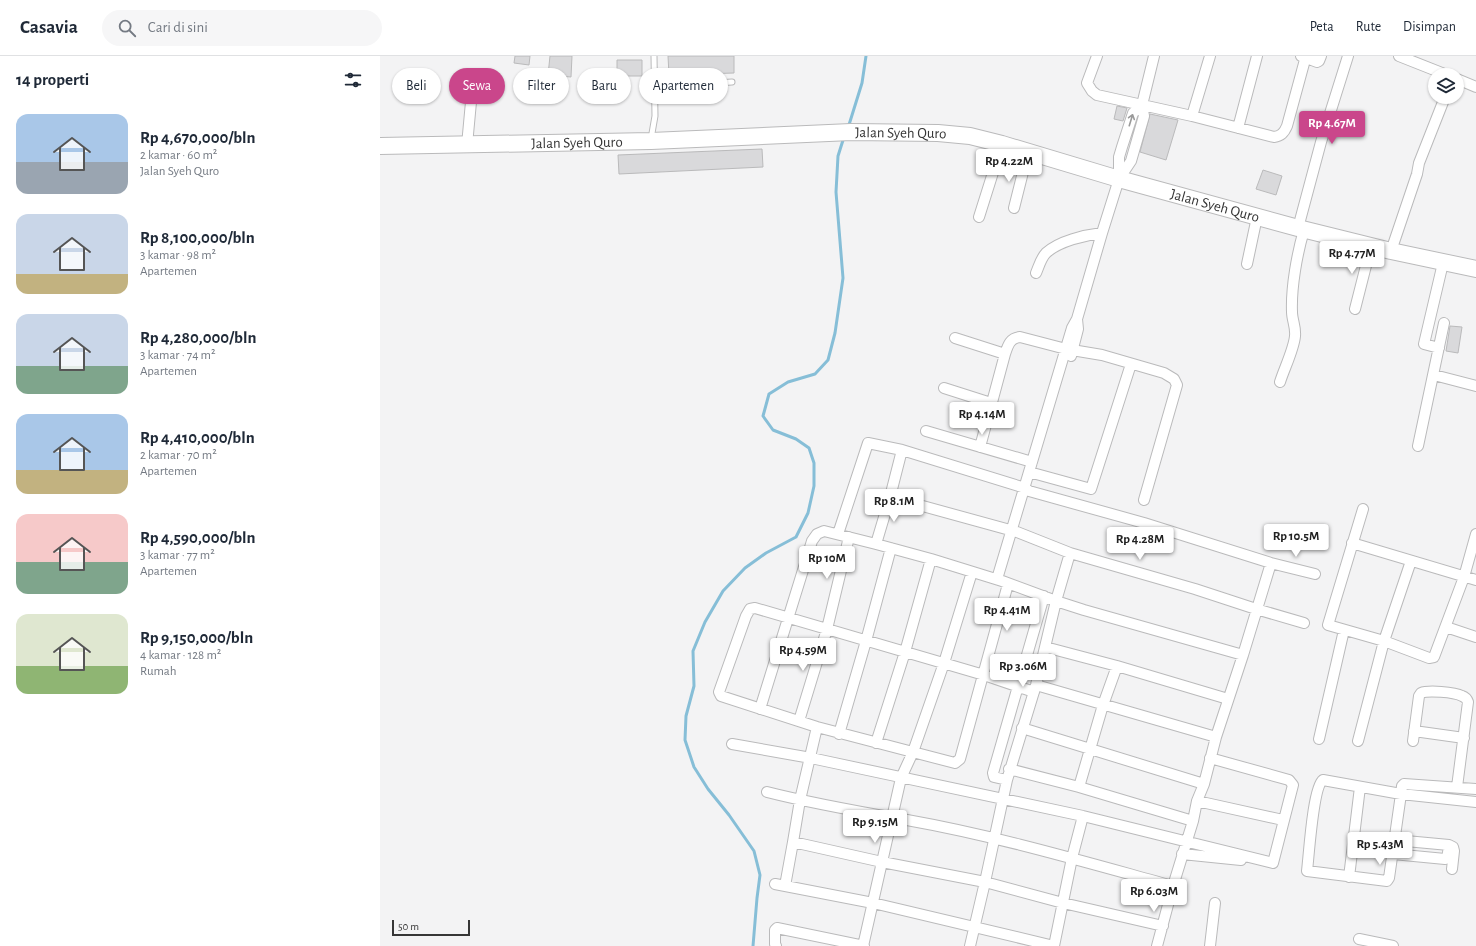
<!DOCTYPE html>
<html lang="id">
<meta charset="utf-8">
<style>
body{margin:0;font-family:"Alegreya Sans",sans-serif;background:#f6f6f7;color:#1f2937;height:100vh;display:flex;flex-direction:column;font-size:15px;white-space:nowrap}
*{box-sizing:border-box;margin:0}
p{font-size:13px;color:#747a83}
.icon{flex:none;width:22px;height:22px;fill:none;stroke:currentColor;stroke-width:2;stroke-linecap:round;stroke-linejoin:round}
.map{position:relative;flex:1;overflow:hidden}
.panel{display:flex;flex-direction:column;background:#fff;width:380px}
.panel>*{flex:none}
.top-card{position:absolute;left:12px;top:12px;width:380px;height:36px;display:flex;gap:8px}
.tools{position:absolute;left:1048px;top:12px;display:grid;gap:8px}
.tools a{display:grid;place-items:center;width:36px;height:36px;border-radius:50%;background:#fff;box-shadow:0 1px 3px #0004;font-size:20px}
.scale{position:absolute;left:12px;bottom:10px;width:78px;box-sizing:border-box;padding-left:4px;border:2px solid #363636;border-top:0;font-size:11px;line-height:14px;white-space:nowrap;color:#363636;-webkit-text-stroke:3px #f3f3f4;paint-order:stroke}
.price{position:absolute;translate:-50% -34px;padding:0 9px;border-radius:4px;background:#fff;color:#222;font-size:13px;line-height:26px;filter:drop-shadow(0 1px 2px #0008)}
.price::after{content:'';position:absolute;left:50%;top:24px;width:12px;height:9px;margin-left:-6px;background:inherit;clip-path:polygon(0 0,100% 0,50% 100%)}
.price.selected{background:#ca468b;color:#fff}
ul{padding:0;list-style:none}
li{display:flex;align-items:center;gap:12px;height:100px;padding:0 16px}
li span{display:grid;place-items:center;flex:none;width:112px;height:80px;border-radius:12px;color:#555}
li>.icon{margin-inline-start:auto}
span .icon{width:48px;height:48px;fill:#fffc;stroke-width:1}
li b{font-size:17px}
h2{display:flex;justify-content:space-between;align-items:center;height:48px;padding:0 16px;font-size:17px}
.pill{padding:0 14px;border-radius:18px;background:#fff;box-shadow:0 1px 3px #0004;font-size:14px;line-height:36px}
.pill.selected{background:#ca468b;color:#fff}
header{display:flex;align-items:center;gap:24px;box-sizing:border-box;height:56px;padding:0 20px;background:#fff;border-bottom:1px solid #e0e1e3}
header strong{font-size:19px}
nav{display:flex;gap:22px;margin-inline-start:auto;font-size:14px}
.search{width:280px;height:36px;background:#f6f6f7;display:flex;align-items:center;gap:10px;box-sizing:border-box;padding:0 14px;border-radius:22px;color:#747a83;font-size:15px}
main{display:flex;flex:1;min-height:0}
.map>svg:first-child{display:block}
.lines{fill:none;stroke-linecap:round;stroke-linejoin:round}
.stream{stroke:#86bed7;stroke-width:3}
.building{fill:#d9d9db;stroke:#bababb}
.service-casing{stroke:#bababb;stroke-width:7}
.minor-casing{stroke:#bababb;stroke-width:12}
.primary-casing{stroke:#bababb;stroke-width:18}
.service{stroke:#fff;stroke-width:5}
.minor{stroke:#fff;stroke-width:10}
.primary{stroke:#fff;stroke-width:16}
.oneway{stroke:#9a9a9a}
.labels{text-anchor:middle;stroke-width:3;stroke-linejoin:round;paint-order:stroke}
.street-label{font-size:15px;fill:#363636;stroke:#f3f3f4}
</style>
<header>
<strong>Casavia</strong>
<div class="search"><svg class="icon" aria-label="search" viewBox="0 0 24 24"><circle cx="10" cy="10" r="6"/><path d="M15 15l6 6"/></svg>Cari di sini</div>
<nav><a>Peta</a><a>Rute</a><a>Disimpan</a></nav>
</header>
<main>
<section class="panel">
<h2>14 properti<svg class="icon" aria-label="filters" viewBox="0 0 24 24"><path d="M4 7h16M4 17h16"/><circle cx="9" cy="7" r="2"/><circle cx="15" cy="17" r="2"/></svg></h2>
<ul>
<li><span style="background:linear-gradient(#a9c7e8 60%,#9aa5b1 0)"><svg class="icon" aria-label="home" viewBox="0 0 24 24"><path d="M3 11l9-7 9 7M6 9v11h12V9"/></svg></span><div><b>Rp 4,670,000/bln</b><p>2 kamar · 60 m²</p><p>Jalan Syeh Quro</p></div></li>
<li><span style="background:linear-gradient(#c9d6e8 75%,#c2b280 0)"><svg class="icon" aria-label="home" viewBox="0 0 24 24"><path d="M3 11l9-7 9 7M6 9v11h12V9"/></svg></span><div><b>Rp 8,100,000/bln</b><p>3 kamar · 98 m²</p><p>Apartemen</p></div></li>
<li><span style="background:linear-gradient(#c9d6e8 65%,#7fa58c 0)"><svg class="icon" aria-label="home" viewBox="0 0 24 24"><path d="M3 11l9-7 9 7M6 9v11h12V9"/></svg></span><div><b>Rp 4,280,000/bln</b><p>3 kamar · 74 m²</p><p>Apartemen</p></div></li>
<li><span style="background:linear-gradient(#a9c7e8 70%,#c2b280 0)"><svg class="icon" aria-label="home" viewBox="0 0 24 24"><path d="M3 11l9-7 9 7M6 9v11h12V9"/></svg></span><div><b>Rp 4,410,000/bln</b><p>2 kamar · 70 m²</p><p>Apartemen</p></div></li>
<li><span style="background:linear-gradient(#f6c9c9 60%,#7fa58c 0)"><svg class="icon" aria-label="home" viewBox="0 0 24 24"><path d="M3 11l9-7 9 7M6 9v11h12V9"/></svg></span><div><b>Rp 4,590,000/bln</b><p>3 kamar · 77 m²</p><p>Apartemen</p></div></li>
<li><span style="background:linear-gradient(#dfe7d0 65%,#8fb573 0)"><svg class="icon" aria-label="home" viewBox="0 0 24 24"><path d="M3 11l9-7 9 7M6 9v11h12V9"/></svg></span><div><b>Rp 9,150,000/bln</b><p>4 kamar · 128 m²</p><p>Rumah</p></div></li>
</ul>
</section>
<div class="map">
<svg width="1096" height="890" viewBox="0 0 1096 890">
<rect width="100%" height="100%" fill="#f3f3f4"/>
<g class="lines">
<!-- stream -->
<path class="stream" d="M468,72L482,27L486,0
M373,890L377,842L380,819L374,795L349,759L328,733L314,711L305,684L306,660L314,630L313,595L325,566L343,535L365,512L386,497L416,481L428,457L434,430V407L429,392L416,383L393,374L383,360L389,338L408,326L435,318L448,304L455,277L463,222L456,136L458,100L464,81"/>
</g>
<!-- building -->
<path class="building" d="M135,0H150L149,9L134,7Z
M170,0H192L191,21L168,19Z
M288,0H354V17L289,19Z
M237,4H262V20H237Z
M737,50L747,52L743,65L734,63Z
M770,58L798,64L786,104L760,96Z
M382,93L383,111L239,118L238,99Z
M883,114L902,120L896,139L876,133Z
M1070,270L1082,271L1078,297L1066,295Z"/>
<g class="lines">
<!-- service casing -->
<g class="service-casing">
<path id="service" d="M275,31L352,26
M271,83L275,60L274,0"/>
</g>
<!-- minor casing -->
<g class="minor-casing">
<path id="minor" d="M717,0L707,27L712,35L717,39L812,60L894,81C901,80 904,77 907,70L926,0
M921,0L937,6L939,5L941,0
M1019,0L1067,19
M1077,23L1096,31
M812,60L830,0
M858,72L877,0
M87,89L91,46L88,37V28
M739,123V101L742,91L753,57L762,49
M634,152L648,96
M599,161L622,88
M918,172L941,86L968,0
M1011,195L1037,118L1039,107L1065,41
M867,208L877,161
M656,217C659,210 661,202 666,197C679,185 705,179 722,177
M975,253L991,190
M575,282L625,298
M1059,292L1044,288L1063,207
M691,300L698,273L697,263
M1054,319L1096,330
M900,326C904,313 914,293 915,280C916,271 912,264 912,256C911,231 917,198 924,174
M564,332L611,347
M546,375L652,406
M1038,390L1064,267
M600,391L625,298C628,289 630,282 640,281L686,293L722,299L784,317L794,323L797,329L764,444
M649,416L711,433L751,308
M510,441L637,476L690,497L815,533L876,553L924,567
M983,453L948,569L1004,585L1049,602L1054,601L1084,521L1096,478
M458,478L488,387L522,394L645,432L649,435L764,467L891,507L935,518
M972,487L1096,524
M496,488L510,441L522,394
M617,523L692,272L697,263L722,177L739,123L751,105L764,60L762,49L774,0
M628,528L580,703L575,707L437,671L341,640L339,636L366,560L370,553L375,552L604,619L654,636
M1066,571L1096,581
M665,591L737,610L848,643
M656,629L836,681
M380,653L432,485L437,478L444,475L496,488L551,503L622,525L676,545L704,554L863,599
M419,665L447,573L469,481
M437,671L420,744L413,786L502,806L605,826L683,847L783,870
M642,672L824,728
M1034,675L1084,682
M459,678L486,585L511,492
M939,683L964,574
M978,685L1004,585L1031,505
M1033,685L1039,640L1041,637C1048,634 1074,636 1082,640C1085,641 1087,643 1088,646L1077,731
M496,687L525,596L551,503
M352,688L431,702L703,760L893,807
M830,702L909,724L913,729L893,807
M629,713L699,731L813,765
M627,724L614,721L613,717L664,540
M699,731L723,649L737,610
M1096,733L1024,728L1022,730L1021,738L1009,822L1007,825L927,815C929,799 933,731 943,724L1021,738L1096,746
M387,736C434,748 481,756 527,764C617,780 705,806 793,830
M817,745L903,764
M1015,784L1069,789L1073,791L1074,795L1072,813
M802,798L861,804
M1013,798L1065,803L1067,802L1069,791
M969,821L980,731
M395,828L493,847L674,890
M405,830L413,786
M979,883L1013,890
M396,890L395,888V874L397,872L484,890
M483,890L521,722L533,696L564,607L592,516
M590,890L605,826L627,724L656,629L676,545L690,497
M674,890L692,802L703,760
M777,890L793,830L813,765L817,745L824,728L836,681L863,599L891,507
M830,890L835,847"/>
</g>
<!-- primary casing -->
<g class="primary-casing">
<g id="primary">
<path id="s1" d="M0,90L271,85L471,76L558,77L590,80L622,88L739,123L918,172L1011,195L1096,213"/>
</g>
</g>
<!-- service -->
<use href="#service" class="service"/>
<!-- minor -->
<use href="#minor" class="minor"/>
<!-- primary -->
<use href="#primary" class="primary"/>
</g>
<!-- one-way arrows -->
<defs><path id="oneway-shaft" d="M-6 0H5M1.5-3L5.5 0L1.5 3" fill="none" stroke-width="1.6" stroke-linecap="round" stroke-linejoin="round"/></defs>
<use class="oneway" href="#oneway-shaft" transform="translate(751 64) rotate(-73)"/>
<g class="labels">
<!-- street labels -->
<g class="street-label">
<text dy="5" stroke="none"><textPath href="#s1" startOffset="521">Jalan Syeh Quro</textPath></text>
<text dy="5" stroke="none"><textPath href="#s1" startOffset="197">Jalan Syeh Quro</textPath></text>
<text dy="5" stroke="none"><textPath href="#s1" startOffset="845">Jalan Syeh Quro</textPath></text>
</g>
</g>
</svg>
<div class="tools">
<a><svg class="icon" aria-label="layers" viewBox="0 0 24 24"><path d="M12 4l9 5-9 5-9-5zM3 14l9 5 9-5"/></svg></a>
</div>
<div class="scale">50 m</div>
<b class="price selected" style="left:952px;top:89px">Rp 4.67M</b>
<b class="price" style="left:629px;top:127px">Rp 4.22M</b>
<b class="price" style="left:972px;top:219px">Rp 4.77M</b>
<b class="price" style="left:602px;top:380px">Rp 4.14M</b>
<b class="price" style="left:514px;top:467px">Rp 8.1M</b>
<b class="price" style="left:916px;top:502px">Rp 10.5M</b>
<b class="price" style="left:760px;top:505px">Rp 4.28M</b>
<b class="price" style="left:447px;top:524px">Rp 10M</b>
<b class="price" style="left:627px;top:576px">Rp 4.41M</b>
<b class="price" style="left:423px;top:616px">Rp 4.59M</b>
<b class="price" style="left:643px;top:632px">Rp 3.06M</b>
<b class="price" style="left:495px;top:788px">Rp 9.15M</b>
<b class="price" style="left:1000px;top:810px">Rp 5.43M</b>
<b class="price" style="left:774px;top:857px">Rp 6.03M</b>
<div class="top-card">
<a class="pill">Beli</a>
<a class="pill selected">Sewa</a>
<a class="pill">Filter</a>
<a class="pill">Baru</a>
<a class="pill">Apartemen</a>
</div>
</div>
</main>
